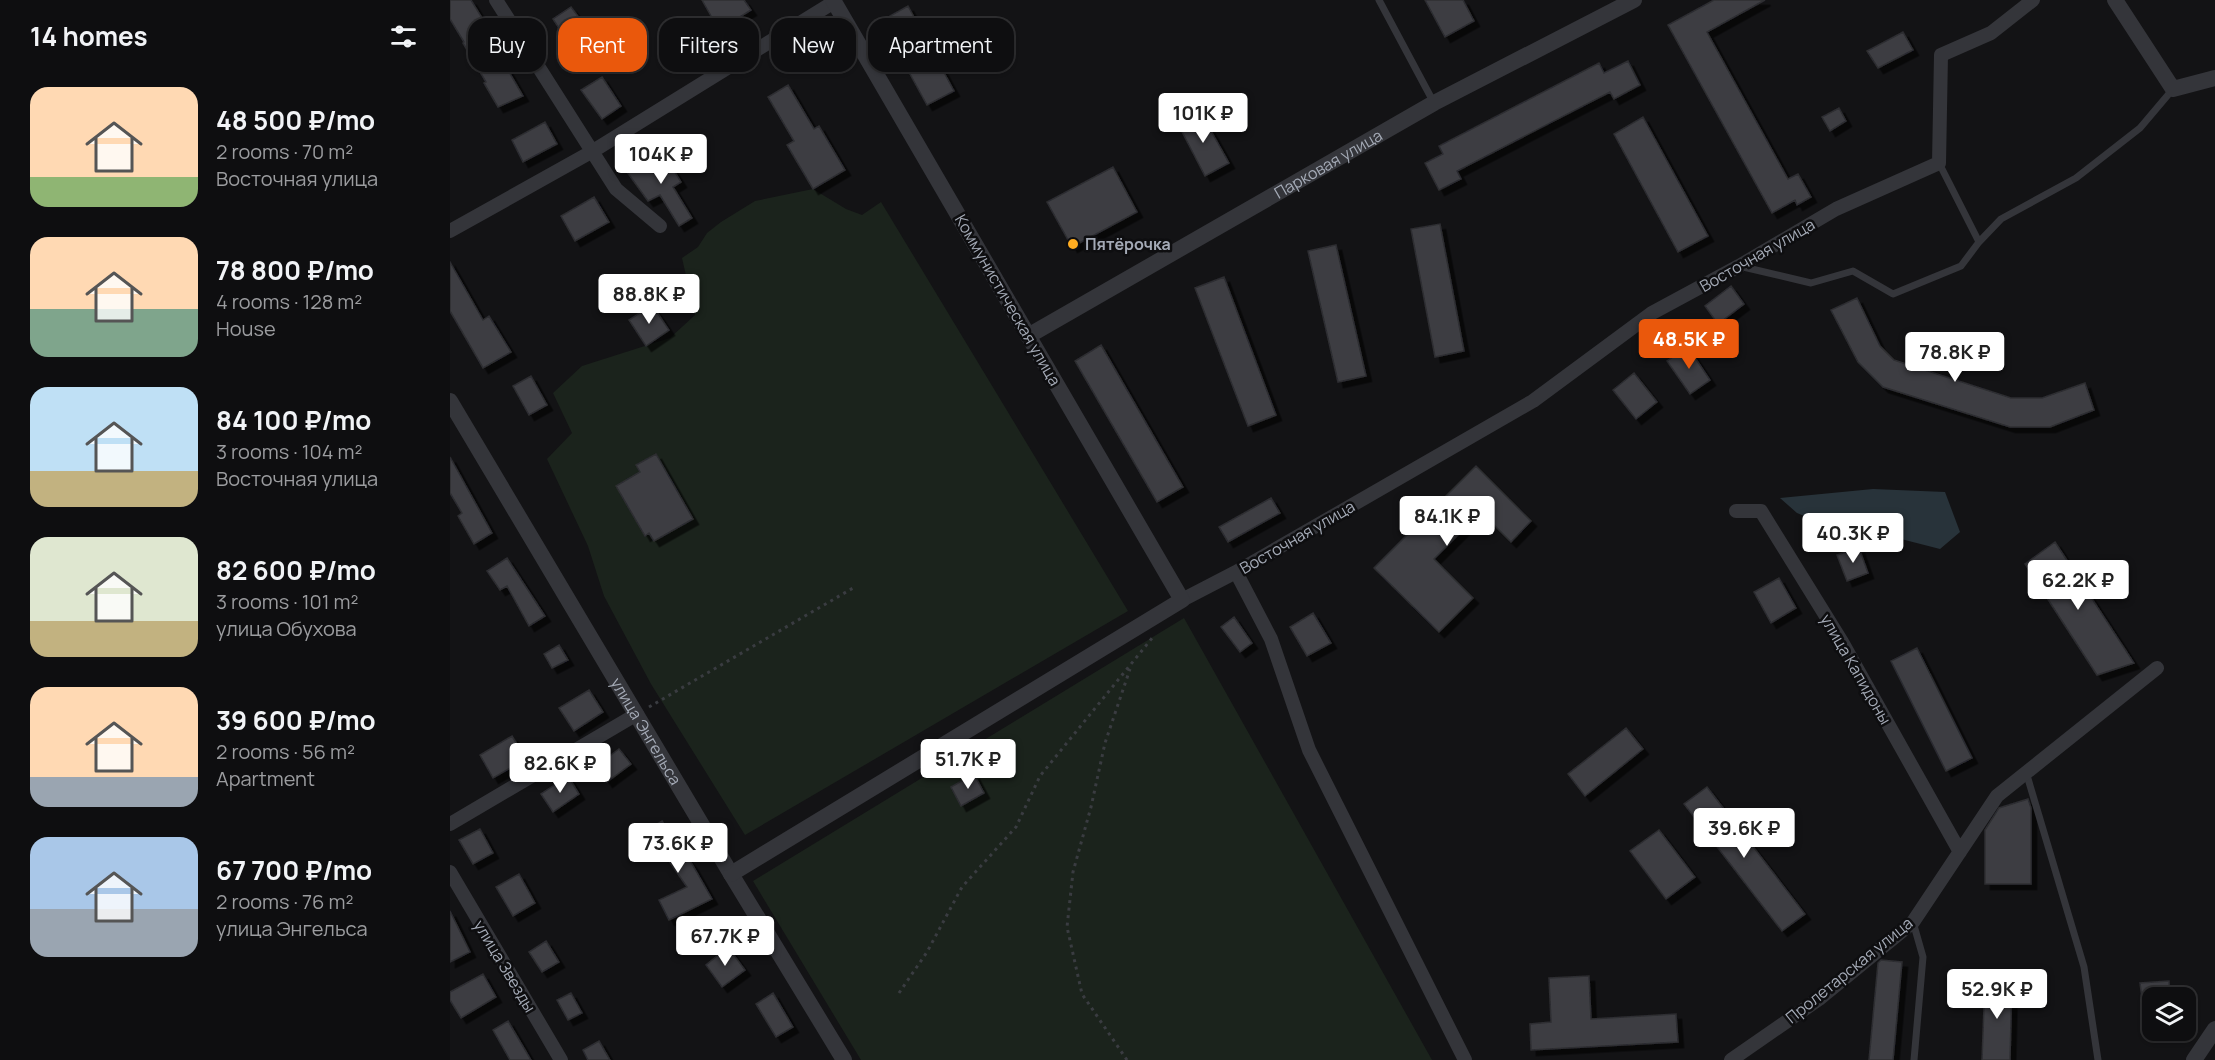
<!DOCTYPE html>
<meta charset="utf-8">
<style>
body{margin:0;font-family:Manrope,sans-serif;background:#1c1c1e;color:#f1f3f6;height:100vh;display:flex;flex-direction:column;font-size:22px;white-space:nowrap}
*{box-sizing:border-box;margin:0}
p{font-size:20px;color:#9b9c9f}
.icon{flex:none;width:33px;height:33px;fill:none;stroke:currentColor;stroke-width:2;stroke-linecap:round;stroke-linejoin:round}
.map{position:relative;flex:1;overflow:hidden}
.drawer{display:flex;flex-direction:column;background:#0e0e10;width:450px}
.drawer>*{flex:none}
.guide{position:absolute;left:18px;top:18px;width:570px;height:54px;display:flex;gap:12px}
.tools{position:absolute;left:1692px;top:987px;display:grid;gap:12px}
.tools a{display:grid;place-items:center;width:54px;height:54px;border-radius:12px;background:#0e0e10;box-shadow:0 2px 4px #0004,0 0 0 2px #2e2e30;font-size:30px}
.price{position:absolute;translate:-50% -51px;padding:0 14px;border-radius:6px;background:#fff;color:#222;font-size:20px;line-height:39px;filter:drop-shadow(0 2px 3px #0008)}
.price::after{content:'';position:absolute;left:50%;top:36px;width:18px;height:14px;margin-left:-9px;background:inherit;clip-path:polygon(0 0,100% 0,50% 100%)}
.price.current{background:#ea580c;color:#fff}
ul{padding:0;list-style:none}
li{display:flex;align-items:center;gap:18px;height:150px;padding:0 30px}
li span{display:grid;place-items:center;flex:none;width:168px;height:120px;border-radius:18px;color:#555}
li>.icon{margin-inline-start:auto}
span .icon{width:72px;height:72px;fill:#fffc;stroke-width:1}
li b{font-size:26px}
h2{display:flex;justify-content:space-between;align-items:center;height:72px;padding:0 30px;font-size:26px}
.tag{padding:0 21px;border-radius:18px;background:#0e0e10;box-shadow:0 2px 4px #0004,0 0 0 2px #2e2e30;font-size:21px;line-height:54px}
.tag.current{background:#ea580c;color:#fff}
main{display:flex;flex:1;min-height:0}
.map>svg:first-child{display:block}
.green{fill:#1b231c}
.water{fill:#28333a}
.building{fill:#3d3e42;stroke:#2d2d31;stroke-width:1.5;filter:url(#shadow)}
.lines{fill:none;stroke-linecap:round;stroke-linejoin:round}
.path{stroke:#3a3c41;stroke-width:3;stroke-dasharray:3 4.5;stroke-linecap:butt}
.service{stroke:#34353a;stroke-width:7}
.minor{stroke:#34353a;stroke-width:14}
.tertiary{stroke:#34353a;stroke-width:16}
.poi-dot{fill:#ffac21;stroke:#0e0e10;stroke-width:2}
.labels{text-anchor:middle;stroke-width:5;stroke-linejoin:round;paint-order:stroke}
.street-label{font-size:16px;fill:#a4aab6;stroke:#0e0e10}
.poi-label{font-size:16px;font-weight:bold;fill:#a4aab6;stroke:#0e0e10;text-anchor:start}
</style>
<main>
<section class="drawer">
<h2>14 homes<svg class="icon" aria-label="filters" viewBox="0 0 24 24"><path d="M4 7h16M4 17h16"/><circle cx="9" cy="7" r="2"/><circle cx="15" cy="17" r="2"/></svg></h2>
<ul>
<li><span style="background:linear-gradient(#ffd9b3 75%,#8fb573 0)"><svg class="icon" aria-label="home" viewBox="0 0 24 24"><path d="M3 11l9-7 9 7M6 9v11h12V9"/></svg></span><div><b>48 500 ₽/mo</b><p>2 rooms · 70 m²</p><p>Восточная улица</p></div></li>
<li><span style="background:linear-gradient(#ffd9b3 60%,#7fa58c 0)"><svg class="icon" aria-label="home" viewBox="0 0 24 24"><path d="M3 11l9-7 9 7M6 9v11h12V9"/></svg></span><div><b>78 800 ₽/mo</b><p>4 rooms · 128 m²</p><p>House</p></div></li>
<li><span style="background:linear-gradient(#bfe0f5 70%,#c2b280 0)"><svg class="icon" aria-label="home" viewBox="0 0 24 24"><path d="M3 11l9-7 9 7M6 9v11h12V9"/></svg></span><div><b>84 100 ₽/mo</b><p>3 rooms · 104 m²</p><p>Восточная улица</p></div></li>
<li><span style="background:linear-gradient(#dfe7d0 70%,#c2b280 0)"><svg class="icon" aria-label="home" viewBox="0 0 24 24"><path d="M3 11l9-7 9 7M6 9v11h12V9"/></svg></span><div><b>82 600 ₽/mo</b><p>3 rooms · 101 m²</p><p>улица Обухова</p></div></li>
<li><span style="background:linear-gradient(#ffd9b3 75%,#9aa5b1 0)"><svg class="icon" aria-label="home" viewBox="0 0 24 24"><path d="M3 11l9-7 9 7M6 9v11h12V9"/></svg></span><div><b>39 600 ₽/mo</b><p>2 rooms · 56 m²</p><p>Apartment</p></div></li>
<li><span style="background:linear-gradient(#a9c7e8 60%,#9aa5b1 0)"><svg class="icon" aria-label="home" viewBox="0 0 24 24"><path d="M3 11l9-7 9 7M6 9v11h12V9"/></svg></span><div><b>67 700 ₽/mo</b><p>2 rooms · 76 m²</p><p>улица Энгельса</p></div></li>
</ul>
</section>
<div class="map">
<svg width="1765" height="1060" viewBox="0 0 1765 1060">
<defs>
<filter id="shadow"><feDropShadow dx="5.5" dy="5.5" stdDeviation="0" flood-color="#0009"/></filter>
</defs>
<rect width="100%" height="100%" fill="#131315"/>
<!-- green -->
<path class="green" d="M363,189L396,209L412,215L431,202L678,611L295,835L201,684L154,596L138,546L97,459L122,433L103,393L132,366L220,338L245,315L232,258L248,247L257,233L271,222L305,201Z
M734,618L982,1060H411L303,881Z"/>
<!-- water -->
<path class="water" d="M1423,489L1495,492L1510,532L1490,549L1451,539L1392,532L1347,513L1330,498Z"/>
<!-- building -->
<path class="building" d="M0,0H21L51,49L47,51L73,96L48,107L34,83L36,82L13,43L14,42L0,19Z
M252,0H294L301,10L269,30Z
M975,0H1013L1024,21L995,37Z
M1264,0H1315L1257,32L1338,179L1348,174L1361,197L1347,205L1345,200L1322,213L1218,25Z
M458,6L504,91L477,105L431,21Z
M121,7L136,27L116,39L103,19Z
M1453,32L1463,50L1428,68L1417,51Z
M1178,61L1190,85L1164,99L1160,92L1007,171L1011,179L989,190L975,163L993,154L989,146L1149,63L1154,73Z
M152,77L171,106L152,119L131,90Z
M338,85L364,129L369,126L395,170L363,189L337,145L344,141L318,97Z
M1389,108L1396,121L1380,131L1372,117Z
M751,113L779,163L755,176L728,124Z
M1193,117L1258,236L1228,252L1164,134Z
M95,122L107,144L73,162L62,140Z
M212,151L231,182L223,187L242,218L229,226L210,195L198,201L177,172Z
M663,167L687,212L622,247L597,202Z
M144,197L159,222L125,241L111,216Z
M990,224L1014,351L985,357L961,229Z
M886,245L916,376L888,382L858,251Z
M0,262L33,320L39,316L61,352L33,368L0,311Z
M774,277L826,415L798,426L745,288Z
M1281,286L1294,304L1268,324L1255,306Z
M1407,298L1430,346L1444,360L1561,398H1592L1635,383L1644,410L1600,427H1560L1433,387L1408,362L1381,310Z
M202,305L219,330L196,346L179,320Z
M651,345L733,487L707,502L625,361Z
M1238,347L1260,380L1240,394L1217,361Z
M1184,373L1207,402L1186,419L1163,390Z
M81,376L97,405L79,415L63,386Z
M206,454L243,519L204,541L199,533L195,536L166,486L190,472L186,465Z
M0,457L42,533L24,544L8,516L12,513L0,493Z
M1026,466L1081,521L1061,542L1031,512L984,559L1023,598L989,632L924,568Z
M821,498L830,513L778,542L769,527Z
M1605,542L1684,663L1647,675L1575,564Z
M1409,548L1418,573L1397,581L1387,555Z
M57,558L95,616L79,626L57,586L50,590L37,571Z
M1329,578L1346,608L1321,623L1304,592Z
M863,613L881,643L857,656L840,627Z
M784,617L802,643L790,652L771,627Z
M109,645L118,660L102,668L94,654Z
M1467,648L1522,758L1496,771L1441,661Z
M139,690L153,712L124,731L109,708Z
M1176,728L1193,749L1135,796L1118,774Z
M62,736L76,759L43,778L30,755Z
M169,749L181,764L157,782L146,766Z
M524,774L534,793L511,806L501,787Z
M118,776L129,794L103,812L91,794Z
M1257,787L1355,914L1332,931L1234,804Z
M1578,799L1581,808V884H1535V830L1549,808Z
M212,821L229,848H230L242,864L262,899L219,920L209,900L237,887L212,851L206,854L193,833Z
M30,829L43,853L23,864L9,840Z
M1209,830L1245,877L1216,899L1180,851Z
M69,874L85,903L63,916L46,887Z
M0,911L20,952L0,962Z
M96,941L109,962L92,972L79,952Z
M278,947L295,970L272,987L256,965Z
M1431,960L1452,962L1443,1060H1419L1428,963Z
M33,974L46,997L11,1018L0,1000V992Z
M1139,976L1141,1019L1226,1014L1228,1042L1081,1050L1080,1024L1101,1022L1099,978Z
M1562,978L1560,1060H1532L1535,979Z
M1719,981L1720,998H1692L1690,983Z
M121,993L132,1013L118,1020L107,1000Z
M323,993L343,1027L326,1037L306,1004Z
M58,1021L81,1060H60L43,1030Z
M149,1041L160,1060H138L133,1050Z"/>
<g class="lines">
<!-- path -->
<path class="path" d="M199,707L403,588
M449,993L477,952L512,887L566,827L590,776L703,637
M677,1060L632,994L617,927L623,872L641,807L655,743L680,669"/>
<!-- service -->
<path class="service" d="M929,0L984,103
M1489,163L1529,242L1551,219L1626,178L1690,128L1723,89
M1289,266L1361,283L1403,271L1443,294L1511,266L1529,242
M1576,772L1634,967L1648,1060
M1463,922L1473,957L1464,1060"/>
<!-- minor -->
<path class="minor" d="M46,0L166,189L210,226
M0,231L143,151L384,2
M1286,511H1311L1392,642L1510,852
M786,572L821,639L859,750L1015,1060
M732,600L786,572L1083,401L1202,313L1289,266L1386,209L1489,163L1491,55L1541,33L1583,0
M0,824L187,714
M0,872L111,1060
M1281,1060L1369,999L1463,922L1547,796L1707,668"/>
<!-- tertiary -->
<g class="tertiary">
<path d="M1665,0L1723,89L1765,78"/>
<path id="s1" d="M578,336L984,103L1184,0"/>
<path id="s2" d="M0,401L281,874L394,1060"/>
<path d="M281,874L732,600L383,0"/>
<path d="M1744,1060L1765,1029"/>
</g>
</g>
<!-- markers -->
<circle class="poi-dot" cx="623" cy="244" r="6"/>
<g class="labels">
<!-- street labels -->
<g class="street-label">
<text dy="6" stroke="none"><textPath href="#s1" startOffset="346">Парковая улица</textPath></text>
<text transform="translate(1307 255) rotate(-30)" y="6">Восточная улица</text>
<text transform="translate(558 300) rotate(60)" y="6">Коммунистическая улица</text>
<text transform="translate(847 537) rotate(-30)" y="6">Восточная улица</text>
<text transform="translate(1406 669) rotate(60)" y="6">улица Капидоны</text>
<text dy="6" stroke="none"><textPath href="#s2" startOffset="384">улица Энгельса</textPath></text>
<text transform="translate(55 966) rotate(59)" y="6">улица Звезды</text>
<text transform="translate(1399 970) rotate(-39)" y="6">Пролетарская улица</text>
</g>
<!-- poi labels -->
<g class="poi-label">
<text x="635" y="250">Пятёрочка</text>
</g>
</g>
</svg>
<div class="tools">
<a><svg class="icon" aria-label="layers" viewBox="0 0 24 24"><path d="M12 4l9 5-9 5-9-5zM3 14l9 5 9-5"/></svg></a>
</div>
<b class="price" style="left:753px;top:144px">101K ₽</b>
<b class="price" style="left:211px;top:185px">104K ₽</b>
<b class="price" style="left:199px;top:325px">88.8K ₽</b>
<b class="price current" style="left:1239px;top:370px">48.5K ₽</b>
<b class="price" style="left:1505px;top:383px">78.8K ₽</b>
<b class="price" style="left:997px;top:547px">84.1K ₽</b>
<b class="price" style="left:1403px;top:564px">40.3K ₽</b>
<b class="price" style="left:1628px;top:611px">62.2K ₽</b>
<b class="price" style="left:518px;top:790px">51.7K ₽</b>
<b class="price" style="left:110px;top:794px">82.6K ₽</b>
<b class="price" style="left:1294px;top:859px">39.6K ₽</b>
<b class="price" style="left:228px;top:874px">73.6K ₽</b>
<b class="price" style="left:275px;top:967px">67.7K ₽</b>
<b class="price" style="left:1547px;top:1020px">52.9K ₽</b>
<div class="guide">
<a class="tag">Buy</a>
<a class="tag current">Rent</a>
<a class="tag">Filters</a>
<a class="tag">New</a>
<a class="tag">Apartment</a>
</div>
</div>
</main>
